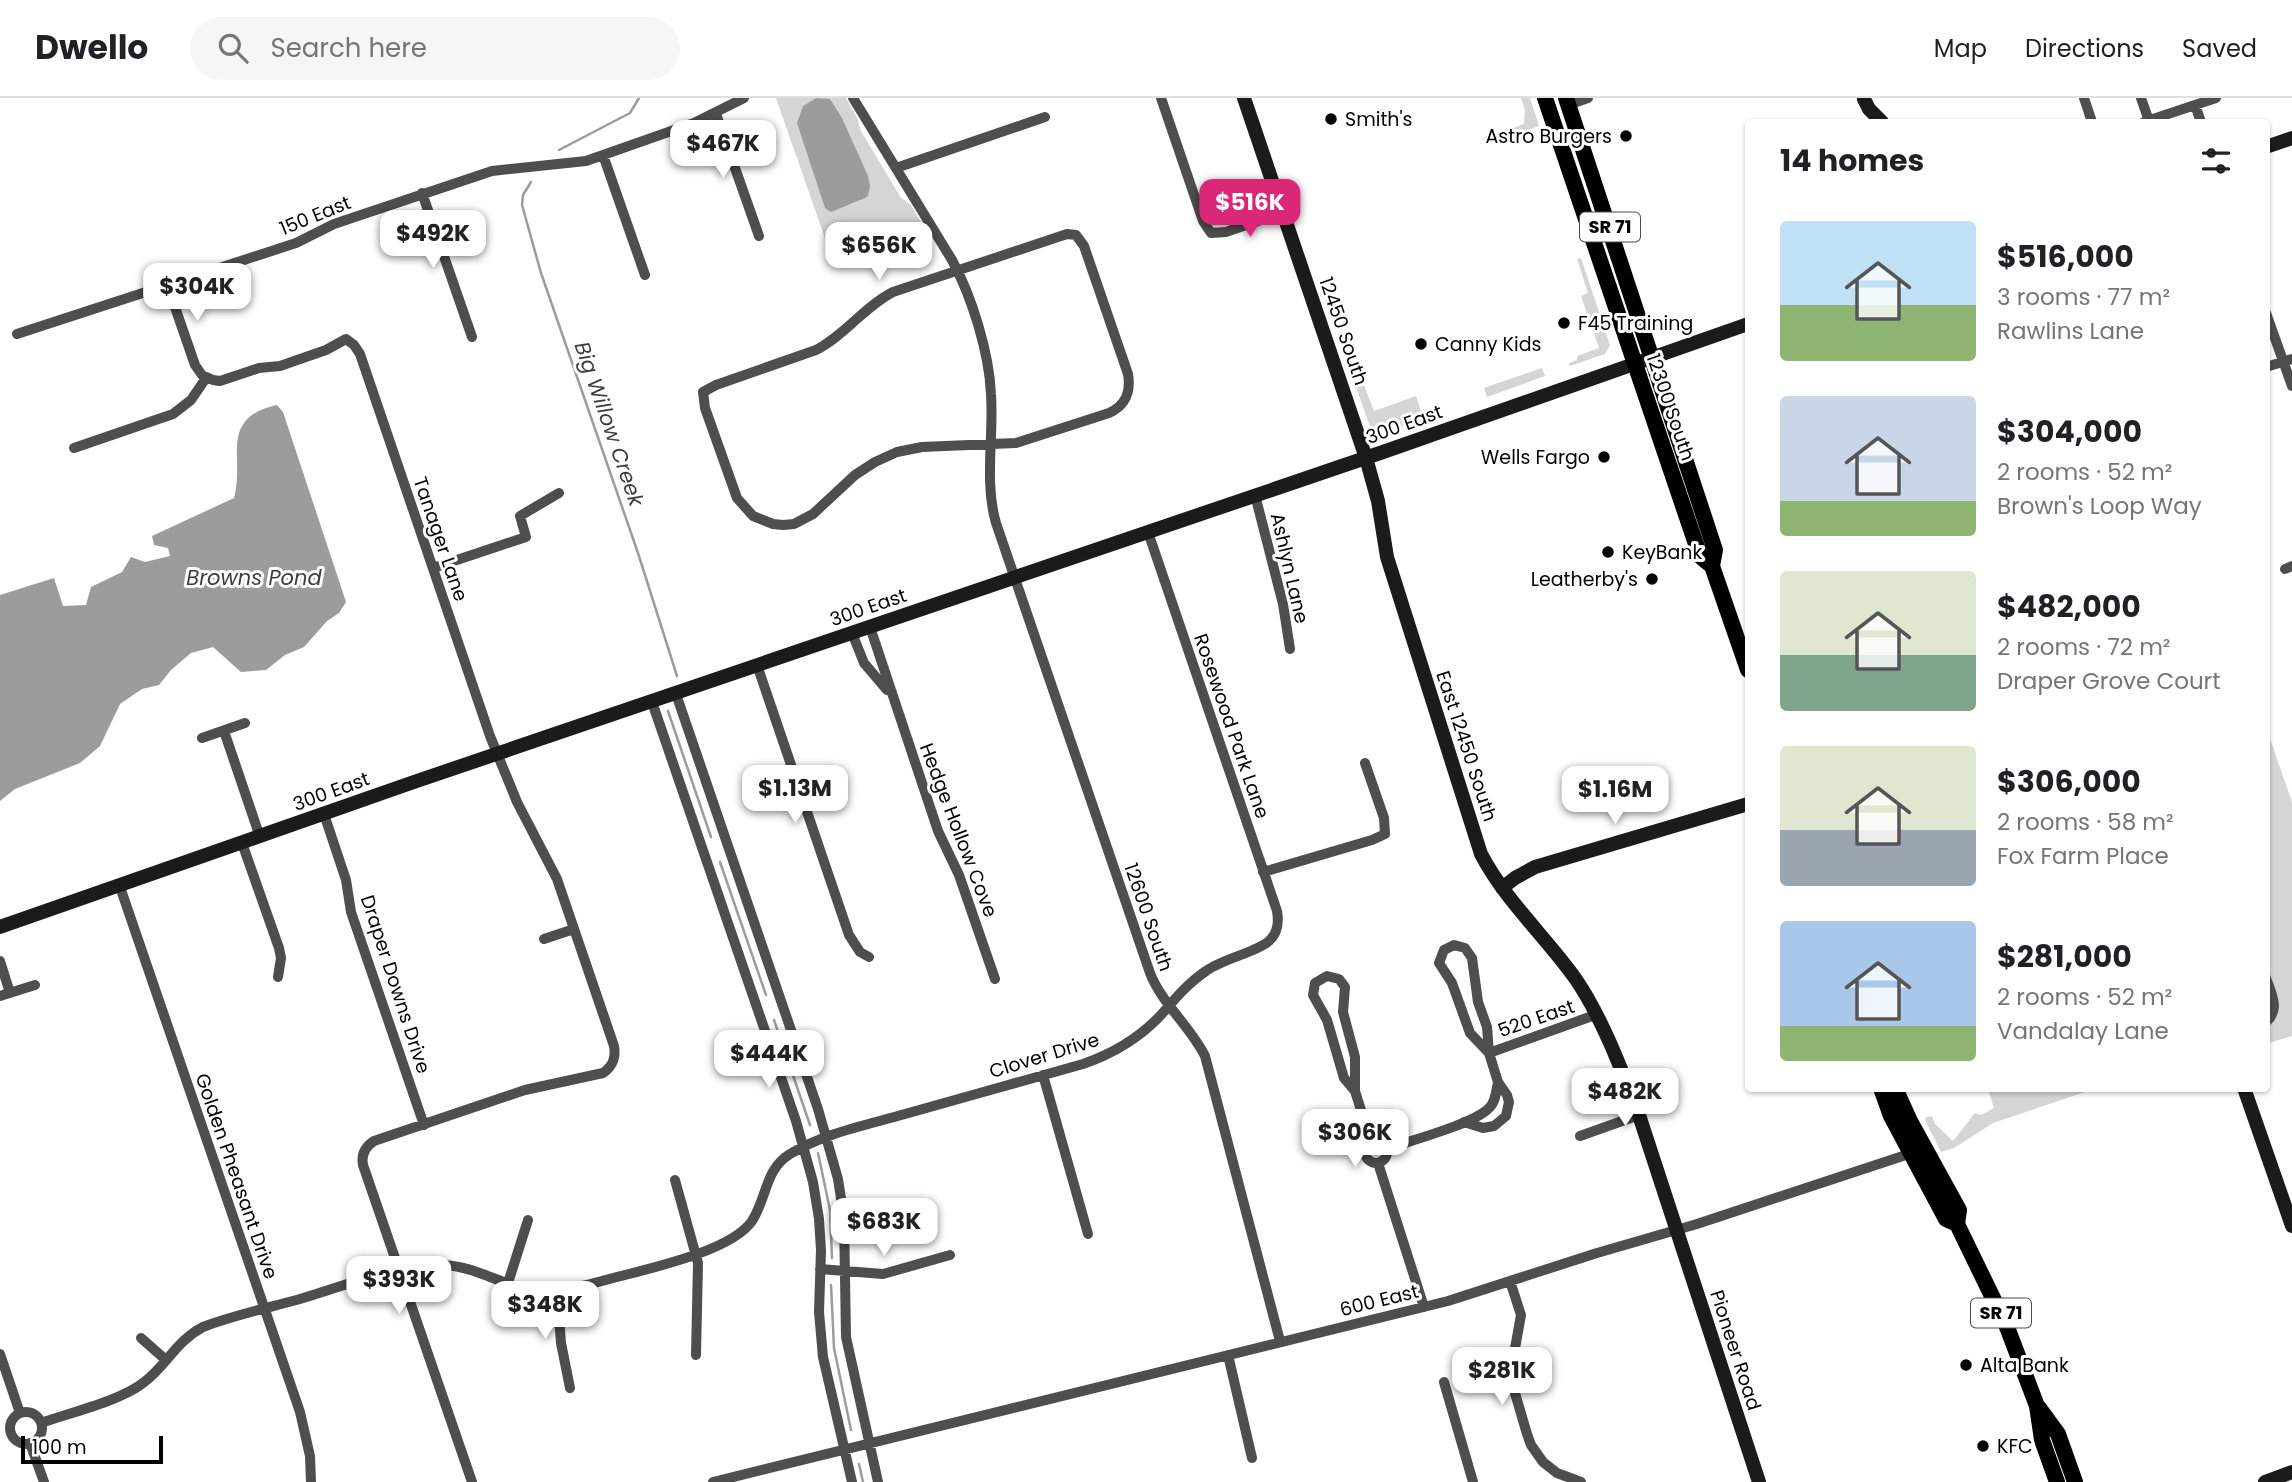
<!DOCTYPE html>
<meta charset="utf-8">
<style>
body{margin:0;font-family:Poppins,sans-serif;background:#f6f6f6;color:#202124;height:100vh;display:flex;flex-direction:column;font-size:26px;white-space:nowrap}
*{box-sizing:border-box;margin:0}
p{font-size:23px;color:#757577}
.icon{flex:none;width:38px;height:38px;fill:none;stroke:currentColor;stroke-width:2;stroke-linecap:round;stroke-linejoin:round}
.map{position:relative;flex:1;overflow:hidden}
.panel{position:absolute;left:1745px;top:21px;width:525px;height:973px;display:flex;flex-direction:column;background:#fff;border-radius:7px;box-shadow:0 2px 5px #0004}
.panel>*{flex:none}
.scale{position:absolute;left:21px;bottom:18px;width:142px;box-sizing:border-box;padding-left:7px;border:4px solid #000;border-top:0;font-size:19px;line-height:24px;white-space:nowrap;color:#000;-webkit-text-stroke:5px #fff;paint-order:stroke}
.price{position:absolute;translate:-50% -60px;padding:0 16px;border-radius:14px;background:#fff;color:#222;font-size:23px;line-height:46px;filter:drop-shadow(0 2px 4px #0008)}
.price::after{content:'';position:absolute;left:50%;top:42px;width:21px;height:16px;margin-left:-10px;background:inherit;clip-path:polygon(0 0,100% 0,50% 100%)}
.price.active{background:#db2777;color:#fff}
ul{padding:0;list-style:none}
li{display:flex;align-items:center;gap:21px;height:175px;padding:0 35px}
li span{display:grid;place-items:center;flex:none;width:196px;height:140px;border-radius:7px;color:#555}
li>.icon{margin-inline-start:auto}
span .icon{width:84px;height:84px;fill:#fffc;stroke-width:1}
li b{font-size:30px}
h2{display:flex;justify-content:space-between;align-items:center;height:84px;padding:0 35px;font-size:30px}
header{display:flex;align-items:center;gap:42px;box-sizing:border-box;height:98px;padding:0 35px;background:#fff;border-bottom:2px solid #e0e0e0}
header strong{font-size:33px}
nav{display:flex;gap:38px;margin-inline-start:auto;font-size:24px}
.search{width:490px;height:63px;background:#f6f6f6;display:flex;align-items:center;gap:18px;box-sizing:border-box;padding:0 24px;border-radius:38px;color:#757577;font-size:26px}
.map>svg:first-child{display:block}
.green{fill:#d5d5d5}
.water{fill:#9c9c9c}
.lines{fill:none;stroke-linecap:round;stroke-linejoin:round}
.stream{stroke:#9c9c9c;stroke-width:2.5}
.street{stroke:#4e4e4e;stroke-width:10}
.secondary{stroke:#1b1b1b;stroke-width:14}
.primary{stroke:#000;stroke-width:16}
.poi-dot{fill:#000;stroke:#fff;stroke-width:2.5}
.labels{text-anchor:middle;stroke-width:6;stroke-linejoin:round;paint-order:stroke}
.shield{fill:#fff;stroke:#4c4c4c;stroke-width:2}
.shield-label{font-size:18px;font-weight:bold;fill:#000}
.poi-label{font-size:19px;fill:#000;stroke:#fff;text-anchor:start}
.street-label{font-size:19px;fill:#000;stroke:#fff}
.water-label{font-size:21px;font-style:italic;fill:#3d3d3d;stroke:#fff}
</style>
<header>
<strong>Dwello</strong>
<div class="search"><svg class="icon" aria-label="search" viewBox="0 0 24 24"><circle cx="10" cy="10" r="6"/><path d="M15 15l6 6"/></svg>Search here</div>
<nav><a>Map</a><a>Directions</a><a>Saved</a></nav>
</header>
<div class="map">
<svg width="2292" height="1384" viewBox="0 0 2292 1384">
<rect width="100%" height="100%" fill="#fff"/>
<!-- green -->
<path class="green" d="M776,0H846L857,20L861,33L901,100L911,107L921,124L875,139L835,169Z
M1521,0H1530L1539,28L1485,47L1483,40L1524,26L1525,12Z
M1581,160L1610,247L1605,256L1570,268L1569,265L1577,262V258L1599,250L1581,198L1588,195L1577,161Z
M1346,261L1355,264L1374,313L1416,298L1422,316L1434,312L1432,319L1378,337L1372,334Z
M1542,270L1545,278L1487,299L1484,290Z
M2266,629L2292,704V938L2266,946Z
M1988,991V990L2094,991L1993,1025L1954,1050L1941,1054L1925,1022L1926,1019L1932,1018L1935,1026L1953,1043L1975,1015L1981,1017L1994,1010Z"/>
<!-- water -->
<path class="water" d="M816,0L830,1L842,20L868,78L870,88L868,98L865,100L831,114L825,110L797,25L803,8Z
M277,307L283,314L346,504L339,515L327,523L304,549L285,557L266,572L241,574L213,549L191,555L171,572L159,587L142,591L120,606L100,648L80,665L15,691L0,703V497L54,480L63,508L86,507L91,489L122,474L131,459L145,464L170,458L168,450L154,447L152,438L234,400C245,360 218,320 277,307Z"/>
<g class="lines">
<!-- stream -->
<path class="stream" d="M559,52L630,15L639,0
M531,84L523,97L522,107L541,175L638,455L677,578
M668,613L711,739
M720,764L766,897
M774,922L810,1027
M818,1055L830,1112L832,1160
M831,1187L834,1250L851,1332
M859,1366L863,1384"/>
<!-- street -->
<path class="street" d="M853,0L952,162C972,199 989,254 991,296C994,338 984,384 996,425L1150,875C1162,906 1190,928 1205,958L1280,1243
M1161,0L1203,123L1211,135L1226,134L1283,114
M2084,0L2092,24
M2141,0L2149,23
M1568,7L1588,0
M2195,7L2201,24
M716,16L759,138
M2144,24L2216,0
M603,57L645,177
M896,70L1045,19
M422,95L472,239
M1067,136L1076,137L1084,148L1128,276C1131,294 1126,307 1109,315L1016,345L922,349L897,354L875,364L855,377L813,416L794,426L783,427L773,426L753,418L737,400L705,310L703,294L716,287L816,252C845,237 864,209 893,194Z
M167,186L195,267L202,277L213,282L220,283L259,270L280,268L326,252L346,241L354,247L360,256L490,638L517,704L557,781L614,948C616,960 613,968 603,975L525,992L374,1043C365,1049 361,1057 363,1067L472,1384
M2266,215L2292,288
M17,236L296,145L334,126L492,73L586,63L694,25L744,0
M2266,269L2292,261
M74,350L173,316L191,302L206,280
M1255,397L1283,506L1290,551
M433,470L526,439L520,418L559,395
M2285,471L2292,468
M870,529L938,733L959,777L995,881
M852,535L864,565L887,592
M757,567L849,837L860,854L869,859
M676,596L818,1011L838,1081L844,1120L846,1239L878,1384
M652,604L796,1023L813,1084L819,1121L821,1152L819,1214L823,1259L852,1384
M224,633L260,739
M202,640L245,625
M324,716L346,782L351,814L424,1027
M242,745L279,850L281,860L278,879
M1263,774L1372,742L1385,736L1384,720L1365,665
M119,786L300,1314L310,1358L311,1384
M544,841L574,831
M0,863L10,895
M2266,880C2271,895 2281,912 2266,924
M0,898L35,887
M1489,955L1595,917
M1043,977L1088,1136
M1355,993V959L1343,914L1345,889L1339,881L1327,878L1315,885L1313,897L1327,922L1344,980L1355,993L1371,1044
M1464,1024L1483,1030L1494,1028L1506,1018L1509,1004L1507,997L1498,984L1489,955L1487,929L1478,904L1472,860L1465,850L1454,847L1444,852L1439,865L1452,885L1470,935L1489,955
M1580,1038L1639,1017
M1365 1054a11 11 0 1 1 22 0a11 11 0 1 1-22 0Z
M1386,1051C1409,1043 1474,1026 1489,1010C1496,1004 1496,993 1498,984
M1378,1065L1424,1209
M675,1082L698,1165L696,1257
M820,1171L883,1176L950,1157
M1510,1183L1521,1217L1510,1278L1527,1336L1531,1347L1543,1364L1557,1375L1581,1384
M508,1185L528,1122
M557,1192L561,1245L570,1290
M141,1240L166,1262
M0,1256L20,1315
M1228,1257L1252,1360
M1444,1284L1473,1384
M10 1330a16 16 0 1 1 32 0a16 16 0 1 1-32 0Z
M41,1325C69,1315 120,1303 143,1285C167,1267 176,1243 203,1229C234,1217 268,1210 300,1201C341,1189 401,1165 443,1167C468,1168 486,1178 509,1186C541,1196 570,1192 602,1183C641,1172 730,1155 752,1123C767,1100 765,1071 790,1056C824,1035 867,1027 905,1016C964,999 1024,983 1083,966C1112,956 1138,941 1160,918C1174,902 1188,885 1206,873C1224,860 1255,855 1269,843C1278,835 1279,824 1277,813L1148,434
M30,1345L44,1384
M713,1384L1448,1203L1597,1155L1697,1126L1912,1055"/>
<!-- secondary -->
<path class="secondary" d="M1244,0L1366,360L1378,403L1387,459L1481,756C1505,802 1545,838 1575,880C1602,919 1622,973 1639,1017L1759,1384
M1864,1L1869,11L1882,24
M2266,49L2292,40
M1502,790L1515,780L1535,769L1748,706
M0,829L411,685L1383,354L1748,226
M2244,990L2292,1128
M2265,1384L2292,1374"/>
<!-- primary -->
<path class="primary" d="M1545,0L1700,458L1712,468
M1566,0L1715,452L1712,468L1748,572
M1881,990L1891,1018L1946,1121L1957,1126
M1895,990L1910,1023L1959,1112L1957,1126L2007,1229L2037,1308L2042,1342L2057,1384
M2039,1310L2058,1336L2075,1384"/>
</g>
<!-- markers -->
<g class="poi-dot">
<circle cx="1331" cy="21" r="7"/>
<circle cx="1626" cy="38" r="7"/>
<circle cx="1564" cy="225" r="7"/>
<circle cx="1421" cy="246" r="7"/>
<circle cx="1604" cy="359" r="7"/>
<circle cx="1608" cy="454" r="7"/>
<circle cx="1652" cy="481" r="7"/>
<circle cx="1966" cy="1267" r="7"/>
<circle cx="1983" cy="1348" r="7"/>
</g>
<g class="labels">
<!-- shield labels -->
<g class="shield">
<rect x="1580" y="114.5" width="60" height="29" rx="5"/>
<rect x="1971" y="1200.5" width="60" height="29" rx="5"/>
</g>
<g class="shield-label">
<text x="1610" y="135">SR 71</text>
<text x="2001" y="1221">SR 71</text>
</g>
<!-- poi labels -->
<g class="poi-label">
<text x="1345" y="28">Smith's</text>
<text x="1612" y="45" text-anchor="end">Astro Burgers</text>
<text x="1578" y="232">F45 Training</text>
<text x="1435" y="253">Canny Kids</text>
<text x="1590" y="366" text-anchor="end">Wells Fargo</text>
<text x="1622" y="461">KeyBank</text>
<text x="1638" y="488" text-anchor="end">Leatherby's</text>
<text x="1980" y="1274">Alta Bank</text>
<text x="1997" y="1355">KFC</text>
</g>
<!-- street labels -->
<g class="street-label">
<text transform="translate(315 117) rotate(-22)" y="7">150 East</text>
<text transform="translate(1344 233) rotate(71)" y="7">12450 South</text>
<text transform="translate(1671 309) rotate(71)" y="7">12300 South</text>
<text transform="translate(1404 326) rotate(-20)" y="7">300 East</text>
<text transform="translate(441 441) rotate(71)" y="7">Tanager Lane</text>
<text transform="translate(1290 470) rotate(77)" y="7">Ashlyn Lane</text>
<text transform="translate(868 509) rotate(-19)" y="7">300 East</text>
<text transform="translate(1232 628) rotate(71)" y="7">Rosewood Park Lane</text>
<text transform="translate(1467 648) rotate(72)" y="7">East 12450 South</text>
<text transform="translate(331 693) rotate(-20)" y="7">300 East</text>
<text transform="translate(959 732) rotate(69)" y="7">Hedge Hollow Cove</text>
<text transform="translate(1149 819) rotate(71)" y="7">12600 South</text>
<text transform="translate(396 886) rotate(72)" y="7">Draper Downs Drive</text>
<text transform="translate(1536 920) rotate(-19)" y="7">520 East</text>
<text transform="translate(1044 957) rotate(-17)" y="7">Clover Drive</text>
<text transform="translate(237 1078) rotate(71)" y="7">Golden Pheasant Drive</text>
<text transform="translate(1379 1202) rotate(-14)" y="7">600 East</text>
<text transform="translate(1736 1252) rotate(72)" y="7">Pioneer Road</text>
</g>
<!-- water labels -->
<g class="water-label">
<text transform="translate(609 326) rotate(71)" y="7">Big Willow Creek</text>
<text x="254" y="487">Browns Pond</text>
</g>
</g>
</svg>
<div class="scale">100 m</div>
<b class="price" style="left:723px;top:82px">$467K</b>
<b class="price active" style="left:1250px;top:141px">$516K</b>
<b class="price" style="left:433px;top:172px">$492K</b>
<b class="price" style="left:879px;top:184px">$656K</b>
<b class="price" style="left:197px;top:225px">$304K</b>
<b class="price" style="left:795px;top:727px">$1.13M</b>
<b class="price" style="left:1615px;top:728px">$1.16M</b>
<b class="price" style="left:769px;top:992px">$444K</b>
<b class="price" style="left:1625px;top:1030px">$482K</b>
<b class="price" style="left:1355px;top:1071px">$306K</b>
<b class="price" style="left:884px;top:1160px">$683K</b>
<b class="price" style="left:399px;top:1218px">$393K</b>
<b class="price" style="left:545px;top:1243px">$348K</b>
<b class="price" style="left:1502px;top:1309px">$281K</b>
<section class="panel">
<h2>14 homes<svg class="icon" aria-label="filters" viewBox="0 0 24 24"><path d="M4 7h16M4 17h16"/><circle cx="9" cy="7" r="2"/><circle cx="15" cy="17" r="2"/></svg></h2>
<ul>
<li><span style="background:linear-gradient(#bfe0f5 60%,#8fb573 0)"><svg class="icon" aria-label="home" viewBox="0 0 24 24"><path d="M3 11l9-7 9 7M6 9v11h12V9"/></svg></span><div><b>$516,000</b><p>3 rooms · 77 m²</p><p>Rawlins Lane</p></div></li>
<li><span style="background:linear-gradient(#c9d6e8 75%,#8fb573 0)"><svg class="icon" aria-label="home" viewBox="0 0 24 24"><path d="M3 11l9-7 9 7M6 9v11h12V9"/></svg></span><div><b>$304,000</b><p>2 rooms · 52 m²</p><p>Brown's Loop Way</p></div></li>
<li><span style="background:linear-gradient(#dfe7d0 60%,#7fa58c 0)"><svg class="icon" aria-label="home" viewBox="0 0 24 24"><path d="M3 11l9-7 9 7M6 9v11h12V9"/></svg></span><div><b>$482,000</b><p>2 rooms · 72 m²</p><p>Draper Grove Court</p></div></li>
<li><span style="background:linear-gradient(#dfe7d0 60%,#9aa5b1 0)"><svg class="icon" aria-label="home" viewBox="0 0 24 24"><path d="M3 11l9-7 9 7M6 9v11h12V9"/></svg></span><div><b>$306,000</b><p>2 rooms · 58 m²</p><p>Fox Farm Place</p></div></li>
<li><span style="background:linear-gradient(#a9c7e8 75%,#8fb573 0)"><svg class="icon" aria-label="home" viewBox="0 0 24 24"><path d="M3 11l9-7 9 7M6 9v11h12V9"/></svg></span><div><b>$281,000</b><p>2 rooms · 52 m²</p><p>Vandalay Lane</p></div></li>
</ul>
</section>
</div>
